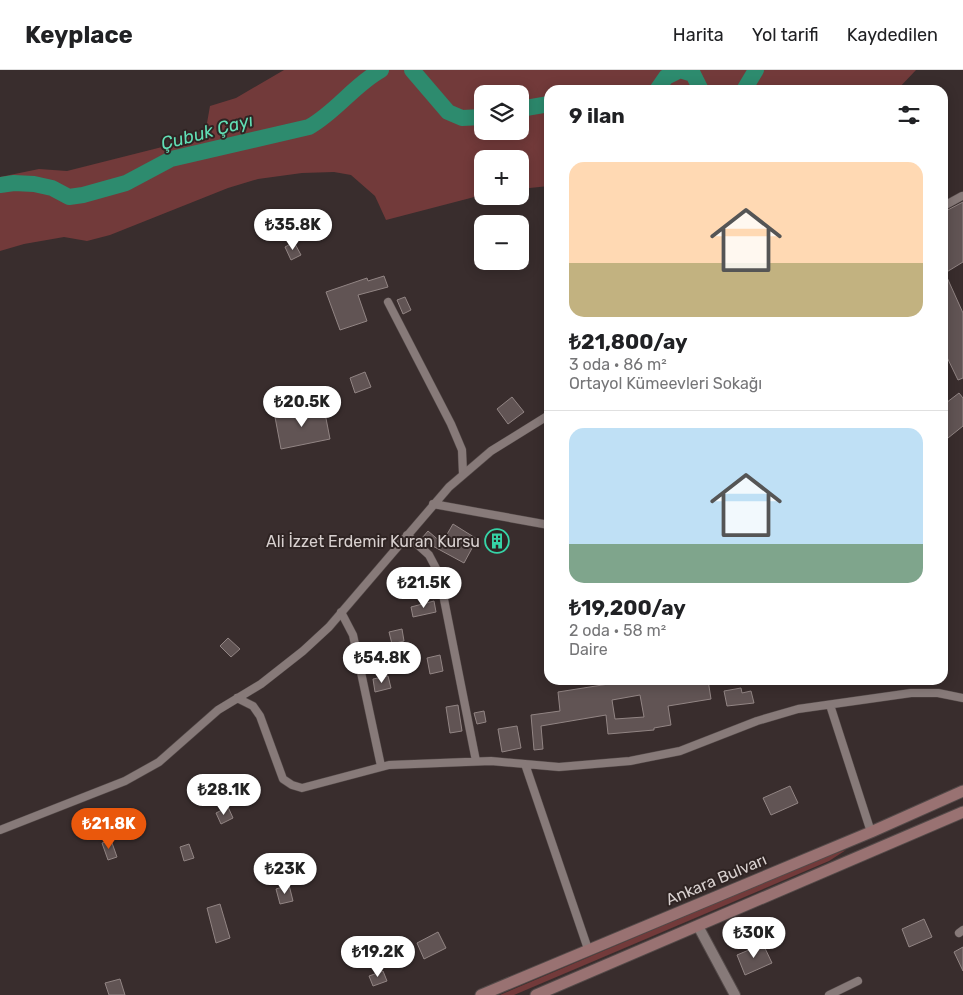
<!DOCTYPE html>
<html lang="tr">
<meta charset="utf-8">
<style>
body{margin:0;font-family:Rubik,sans-serif;background:#f2f2f2;color:#202124;height:100vh;display:flex;flex-direction:column;font-size:19px;white-space:nowrap}
*{box-sizing:border-box;margin:0}
p{font-size:16px;color:#757577}
.icon{flex:none;width:28px;height:28px;fill:none;stroke:currentColor;stroke-width:2;stroke-linecap:round;stroke-linejoin:round}
.map{position:relative;flex:1;overflow:hidden}
.sheet{position:absolute;left:544px;top:15px;width:404px;height:600px;display:flex;flex-direction:column;background:#fff;border-radius:15px;box-shadow:0 2px 12px #0003}
.sheet>*{flex:none}
.buttons{position:absolute;left:474px;top:15px;display:grid;gap:10px}
.buttons a{display:grid;place-items:center;width:55px;height:55px;border-radius:10px;background:#fff;box-shadow:0 2px 12px #0003;font-size:25px}
.price{position:absolute;translate:-50% -42px;padding:0 11px;border-radius:18px;background:#fff;color:#222;font-size:16px;line-height:32px;filter:drop-shadow(0 1px 2px #0008)}
.price::after{content:'';position:absolute;left:50%;top:30px;width:15px;height:11px;margin-left:-8px;background:inherit;clip-path:polygon(0 0,100% 0,50% 100%)}
.price.selected{background:#ea580c;color:#fff}
ul{padding:0;list-style:none}
li{display:grid;align-content:center;gap:10px;height:265px;padding:0 25px}
li+li{border-top:1px solid #e0e0e0}
li span{display:grid;place-items:center;height:155px;border-radius:15px;color:#555}
li>.icon{margin-inline-start:auto}
span .icon{width:90px;height:90px;fill:#fffc;stroke-width:1}
li b{font-size:21px}
h2{display:flex;justify-content:space-between;align-items:center;height:60px;padding:0 25px;font-size:21px}
header{display:flex;align-items:center;gap:30px;box-sizing:border-box;height:70px;padding:0 25px;background:#fff;border-bottom:1px solid #e0e0e0}
header strong{font-size:24px}
nav{display:flex;gap:28px;margin-inline-start:auto;font-size:18px}
.map>svg:first-child{display:block}
.green{fill:#723a3a;fill-rule:evenodd}
.lines{fill:none;stroke-linecap:round;stroke-linejoin:round}
.river{stroke:#2d8b6e;stroke-width:16}
.building{fill:#615454;stroke:#928584;fill-rule:evenodd}
.minor-casing{stroke:#544a49;stroke-width:9}
.tertiary-casing{stroke:#544a49;stroke-width:12}
.secondary-casing{stroke:#544a49;stroke-width:13}
.minor{stroke:#877a79;stroke-width:8}
.tertiary{stroke:#877a79;stroke-width:10}
.secondary{stroke:#997272;stroke-width:11}
.labels{text-anchor:middle;stroke-width:4;stroke-linejoin:round;paint-order:stroke}
.poi-label{font-size:16px;fill:#d8d0cf;stroke:#2f2423;text-anchor:end}
.street-label{font-size:16px;fill:#d8d0cf;stroke:#2f2423}
.water-label{font-size:18px;font-style:italic;fill:#61e0b6;stroke:#2f2423}
</style>
<header>
<strong>Keyplace</strong>
<nav><a>Harita</a><a>Yol tarifi</a><a>Kaydedilen</a></nav>
</header>
<div class="map">
<svg width="963" height="925" viewBox="0 0 963 925">
<rect width="100%" height="100%" fill="#392d2d"/>
<!-- green -->
<path class="green" d="M284,0H916L897,20H549V116L520,119V89H482V125L386,150L375,126L351,105L334,102L302,103L258,109L228,118L110,165L87,171L64,167L24,174L0,181V107L39,99L67,101L170,75L199,62L207,53L210,36L236,28ZM482,24H520V61H482Z
M846,780L829,791L514,925H500L826,786Z"/>
<g class="lines">
<!-- river -->
<path class="river" d="M412,0L448,42L462,48L482,47
M657,20L666,7L680,0L693,4L701,20
M744,20L756,0
M520,39L549,34
M0,115L14,113L34,114L52,118L69,127L83,125L126,113L171,89L309,57C336,42 354,15 381,0"/>
</g>
<!-- building -->
<path class="building" d="M963,132V192L945,203L963,243V308L958,310L942,277V143Z
M294,172L301,185L291,190L285,177Z
M384,206L388,217L358,225L367,251L340,260L326,222L367,208L368,211Z
M405,227L411,240L403,244L397,230Z
M365,302L371,317L355,323L350,308Z
M959,323L963,328V356L948,368L942,361V336Z
M512,327L524,342L508,354L497,339Z
M324,338L330,369L281,379L275,347Z
M453,454L477,469L464,493L429,474L422,468L428,461L442,473Z
M490,461L507,466L503,480L487,476Z
M434,531L436,542L413,547L411,537Z
M402,559L404,571L392,574L389,562Z
M228,568L240,579L231,587L220,576Z
M440,585L443,601L430,604L427,588Z
M388,606L391,618L375,622L373,609Z
M634,610H708L711,629L668,636L671,655L654,658V660L608,664L606,645L541,656L543,679L534,680L531,645L560,641L558,622ZM640,625L644,647L615,649L612,630Z
M741,618L742,623L751,621L754,633L727,636L724,621Z
M458,635L462,661L450,663L446,637Z
M484,641L486,652L477,654L474,643Z
M517,656L521,678L502,682L498,659Z
M790,716L798,733L771,745L763,728Z
M228,737L233,748L221,754L216,743Z
M111,770L117,787L108,790L102,773Z
M189,774L194,788L184,791L180,777Z
M289,815L293,831L280,834L276,819Z
M220,834L230,868L216,873L207,838Z
M924,849L932,867L909,877L902,859Z
M438,862L446,878L424,889L417,873Z
M763,874L772,893L745,905L737,885Z
M963,877V901L954,882Z
M383,901L387,911L373,916L369,906Z
M120,909L125,925H109L105,913Z"/>
<g class="lines">
<!-- minor casing -->
<g class="minor-casing">
<path id="minor" d="M942,137L962,126
M388,232L451,354L462,380L463,404
M433,434L549,455
M407,465L429,485L439,504L476,691
M341,542L353,565L381,696
M237,628L253,636L260,646L283,709L292,715L302,718L389,695L491,691L559,697L630,691L680,681L757,651L798,639L911,623H938L963,628
M830,635L871,762
M525,694L588,879
M0,760L125,711L159,692L218,640L261,614L303,581L329,557L449,417L491,381L549,345
M959,863L963,860
M829,925L858,911"/>
</g>
<!-- tertiary casing -->
<g class="tertiary-casing">
<path id="tertiary" d="M698,856L735,925"/>
</g>
<!-- secondary casing -->
<g class="secondary-casing">
<path id="secondary" d="M481,925L871,762L963,721
M536,925L963,742"/>
</g>
<!-- minor -->
<use href="#minor" class="minor"/>
<!-- tertiary -->
<use href="#tertiary" class="tertiary"/>
<!-- secondary -->
<use href="#secondary" class="secondary"/>
</g>
<!-- icons -->
<defs>
<g id="building-ring" transform="scale(1.25)"><circle r="9.5" fill="#2f2423" stroke="#36d4a7" stroke-width="1.5"/><path d="M-4-6H4V6H1V3H-1V6H-4ZM-2.5-4.3h1.7v1.8h-1.7ZM.8-4.3h1.7v1.8H.8ZM-2.5-1h1.7V.8h-1.7ZM.8-1h1.7V.8H.8Z" fill="#36d4a7"/></g>
</defs>
<g fill-rule="evenodd">
<use href="#building-ring" x="497" y="471"/>
</g>
<g class="labels">
<!-- poi labels -->
<g class="poi-label">
<text x="480" y="477">Ali İzzet Erdemir Kuran Kursu</text>
</g>
<!-- street labels -->
<g class="street-label">
<text transform="translate(716 809) rotate(-23)" y="6">Ankara Bulvarı</text>
</g>
<!-- water labels -->
<g class="water-label">
<text transform="translate(207 62) rotate(-15)" y="6">Çubuk Çayı</text>
</g>
</g>
</svg>
<div class="buttons">
<a><svg class="icon" aria-label="layers" viewBox="0 0 24 24"><path d="M12 4l9 5-9 5-9-5zM3 14l9 5 9-5"/></svg></a>
<a>+</a>
<a>−</a>
</div>
<b class="price" style="left:293px;top:181px">₺35.8K</b>
<b class="price" style="left:302px;top:358px">₺20.5K</b>
<b class="price" style="left:424px;top:539px">₺21.5K</b>
<b class="price" style="left:382px;top:614px">₺54.8K</b>
<b class="price" style="left:224px;top:746px">₺28.1K</b>
<b class="price selected" style="left:109px;top:780px">₺21.8K</b>
<b class="price" style="left:285px;top:825px">₺23K</b>
<b class="price" style="left:754px;top:889px">₺30K</b>
<b class="price" style="left:378px;top:908px">₺19.2K</b>
<section class="sheet">
<h2>9 ilan<svg class="icon" aria-label="filters" viewBox="0 0 24 24"><path d="M4 7h16M4 17h16"/><circle cx="9" cy="7" r="2"/><circle cx="15" cy="17" r="2"/></svg></h2>
<ul>
<li><span style="background:linear-gradient(#ffd9b3 65%,#c2b280 0)"><svg class="icon" aria-label="home" viewBox="0 0 24 24"><path d="M3 11l9-7 9 7M6 9v11h12V9"/></svg></span><div><b>₺21,800/ay</b><p>3 oda · 86 m²</p><p>Ortayol Kümeevleri Sokağı</p></div></li>
<li><span style="background:linear-gradient(#bfe0f5 75%,#7fa58c 0)"><svg class="icon" aria-label="home" viewBox="0 0 24 24"><path d="M3 11l9-7 9 7M6 9v11h12V9"/></svg></span><div><b>₺19,200/ay</b><p>2 oda · 58 m²</p><p>Daire</p></div></li>
</ul>
</section>
</div>
